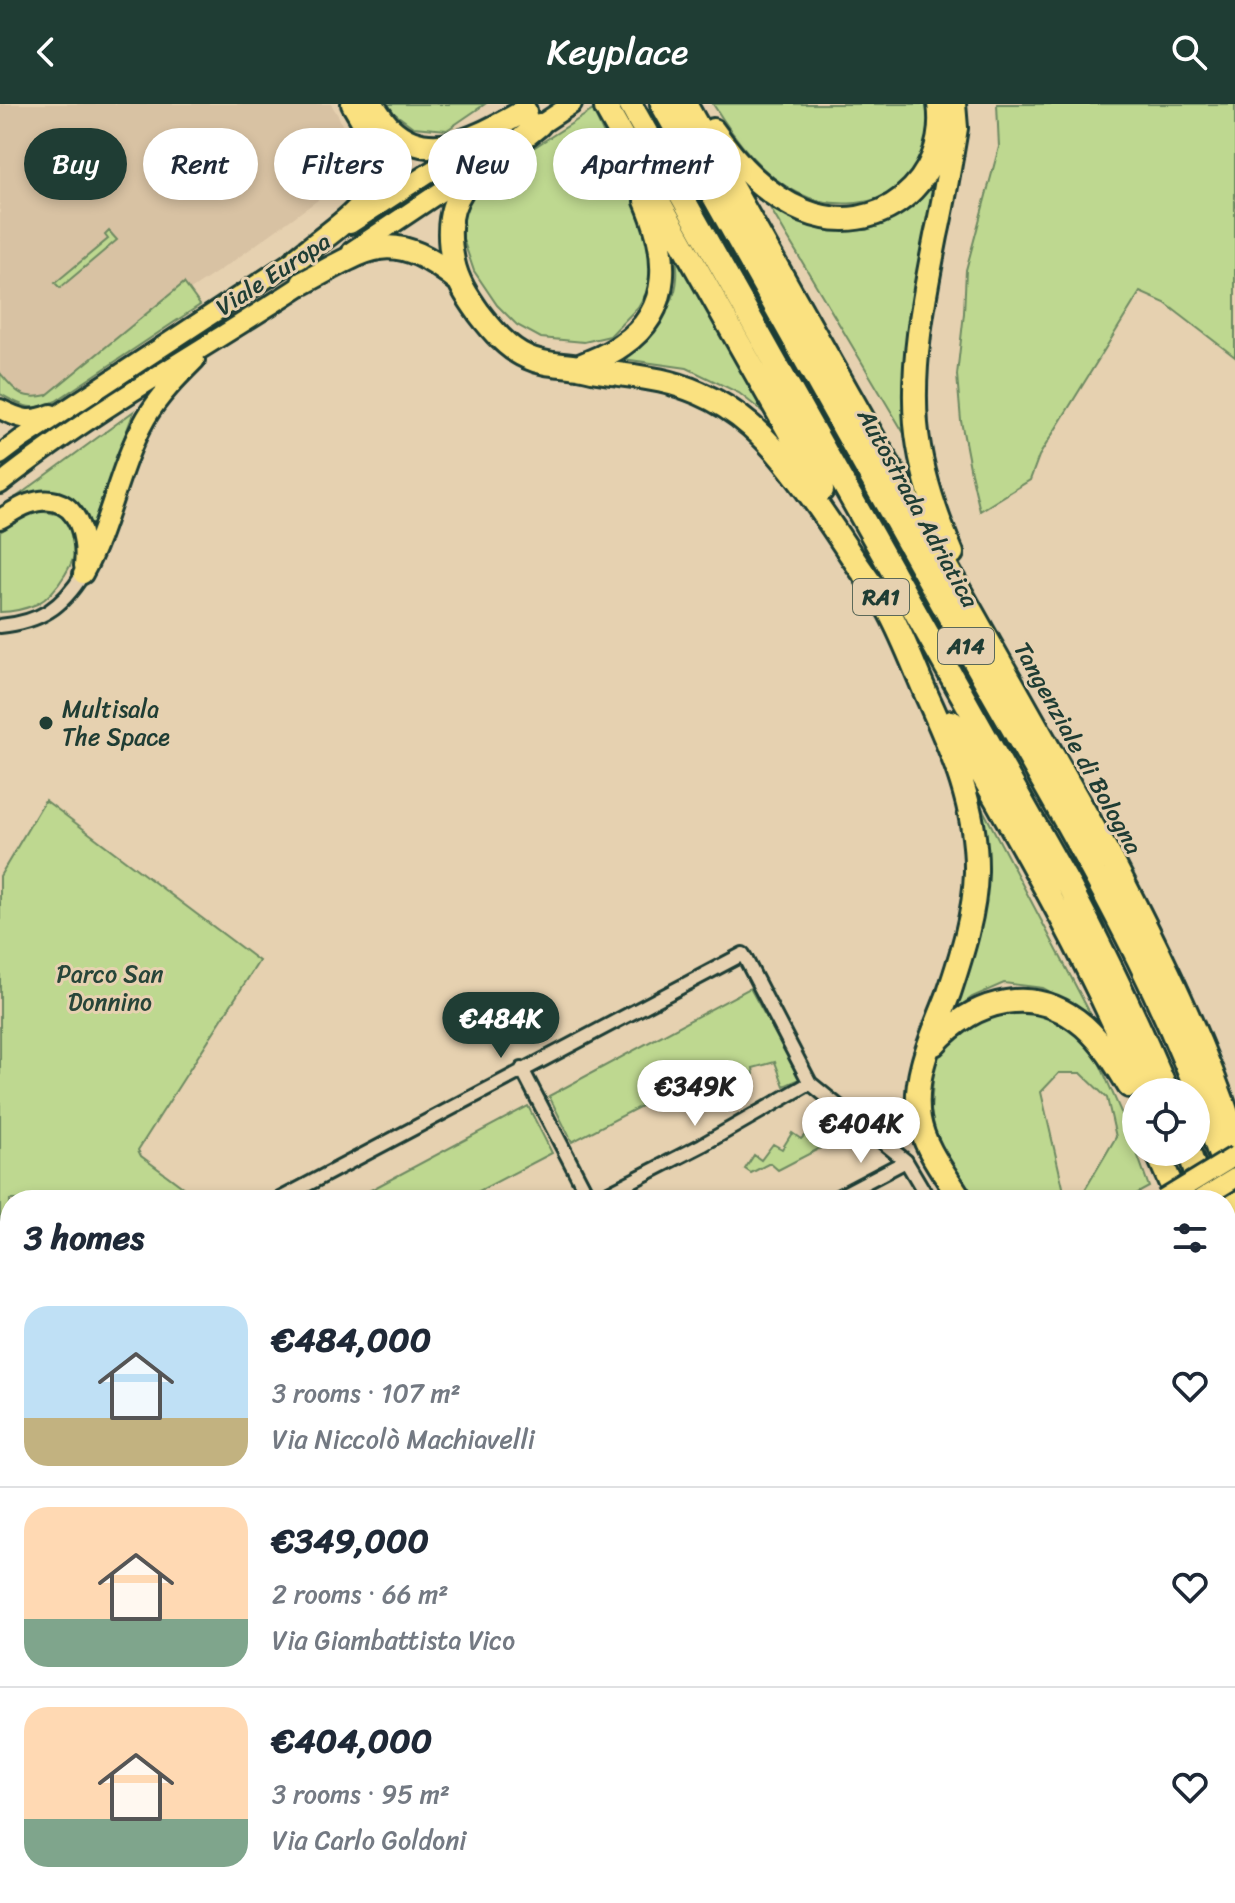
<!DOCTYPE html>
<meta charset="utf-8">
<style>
body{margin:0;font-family:Sriracha,sans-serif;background:#f6f6f7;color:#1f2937;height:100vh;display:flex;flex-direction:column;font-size:30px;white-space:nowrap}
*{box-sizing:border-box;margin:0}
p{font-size:26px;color:#747a83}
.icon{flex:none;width:44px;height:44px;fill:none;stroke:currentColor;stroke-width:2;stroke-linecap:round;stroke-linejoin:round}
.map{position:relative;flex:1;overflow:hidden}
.sheet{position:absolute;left:0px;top:1086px;width:1236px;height:714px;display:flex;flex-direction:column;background:#fff;border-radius:32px 32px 0 0;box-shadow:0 4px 12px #0003}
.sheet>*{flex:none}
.hud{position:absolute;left:24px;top:24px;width:800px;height:72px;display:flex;gap:16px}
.fabs{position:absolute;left:1122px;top:974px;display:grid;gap:16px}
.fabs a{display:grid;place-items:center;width:88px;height:88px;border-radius:50%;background:#fff;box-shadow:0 4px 12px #0003;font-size:40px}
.price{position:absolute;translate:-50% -68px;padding:0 18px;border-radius:28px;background:#fff;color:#222;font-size:26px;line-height:52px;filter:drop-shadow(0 2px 4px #0008)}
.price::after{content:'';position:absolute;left:50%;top:48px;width:24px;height:18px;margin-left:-12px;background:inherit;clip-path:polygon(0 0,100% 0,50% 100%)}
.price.active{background:#1f3d34;color:#fff}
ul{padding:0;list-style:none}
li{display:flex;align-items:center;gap:24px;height:200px;padding:0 24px}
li+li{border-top:2px solid #e0e1e3}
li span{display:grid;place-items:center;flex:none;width:224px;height:160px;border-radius:24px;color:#555}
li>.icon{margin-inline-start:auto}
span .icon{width:96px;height:96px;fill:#fffc;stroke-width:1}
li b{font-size:34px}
h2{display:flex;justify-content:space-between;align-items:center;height:96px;padding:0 24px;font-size:34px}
.pill{padding:0 28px;border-radius:36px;background:#fff;box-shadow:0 4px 12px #0003;font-size:28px;line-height:72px}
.pill.active{background:#1f3d34;color:#fff}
header{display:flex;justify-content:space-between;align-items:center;height:104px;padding:0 24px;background:#1f3d34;color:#fff;font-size:36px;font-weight:600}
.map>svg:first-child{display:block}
.built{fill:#d8c2a3}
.green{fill:#bed890;stroke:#6e8a62;stroke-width:2}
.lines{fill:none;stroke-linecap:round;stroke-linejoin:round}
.street-casing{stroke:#1f3d34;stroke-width:18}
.secondary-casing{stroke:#1f3d34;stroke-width:22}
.primary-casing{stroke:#1f3d34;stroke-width:24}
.highway-casing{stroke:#1f3d34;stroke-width:28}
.street{stroke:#e6d1b0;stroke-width:12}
.secondary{stroke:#e6d1b0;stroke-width:16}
.primary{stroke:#fae180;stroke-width:18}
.highway{stroke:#fae180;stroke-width:22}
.tram{stroke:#1f3d34;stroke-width:2}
.rail{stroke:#1f3d34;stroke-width:4;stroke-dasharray:12 6;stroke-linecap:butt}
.primary-bridge-casing{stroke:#1f3d34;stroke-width:24;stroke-linecap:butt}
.primary-bridge{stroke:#fae180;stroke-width:18}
.poi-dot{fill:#1f3d34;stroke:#e6d1b0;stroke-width:3}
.labels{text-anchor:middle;stroke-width:6;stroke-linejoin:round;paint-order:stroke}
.shield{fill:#e6d1b0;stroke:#5b6959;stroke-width:2}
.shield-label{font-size:22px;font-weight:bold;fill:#1f3d34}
.street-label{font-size:24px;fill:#1f3d34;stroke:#e6d1b0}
.poi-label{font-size:24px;fill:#1f3d34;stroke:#e6d1b0;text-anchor:start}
.park-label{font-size:24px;fill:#274539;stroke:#e6d1b0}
</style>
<header><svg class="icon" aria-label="back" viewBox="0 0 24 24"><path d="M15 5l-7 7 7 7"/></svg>Keyplace<svg class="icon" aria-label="search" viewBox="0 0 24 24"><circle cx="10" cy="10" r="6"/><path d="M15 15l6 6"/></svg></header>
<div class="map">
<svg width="1235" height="1799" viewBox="0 0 1235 1799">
<rect width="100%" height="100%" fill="#e6d1b0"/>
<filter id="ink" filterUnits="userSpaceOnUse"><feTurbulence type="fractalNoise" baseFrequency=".0125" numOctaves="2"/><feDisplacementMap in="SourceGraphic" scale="16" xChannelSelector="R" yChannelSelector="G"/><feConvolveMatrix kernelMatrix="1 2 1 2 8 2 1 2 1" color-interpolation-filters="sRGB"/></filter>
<g filter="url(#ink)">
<!-- built -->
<path class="built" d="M0,0H331L339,13L349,40L348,65L329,88L232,158L140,220L64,280L41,295L6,290L0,283Z
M0,1157L10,1170V1319L0,1304Z
M418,1790H517L529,1799H426Z"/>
<!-- green -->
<path class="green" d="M388,0H485L447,26L413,23L394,9Z
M713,0H929C935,23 930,39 917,58C912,67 906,76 898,83C872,104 827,104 798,89C760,70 735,35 713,0Z
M997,0H1235V253L1165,199L1140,188L1039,352L1030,376L980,407L971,369L961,317L957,271L964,209L966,166L999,43Z
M593,6L652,137L653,177L638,203L610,232L584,238L541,234L517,221L497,201L474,167L463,135V108L478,79Z
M935,75L908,229L911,341L763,92L813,122L866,126L884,120Z
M109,127L117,136L60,184L55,179L108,135L105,131Z
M675,142L778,320L739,289L687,264L616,254C643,235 675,211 677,174C678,164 676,152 675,142Z
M184,179L200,201L56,297C32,309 22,302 0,290V269C15,287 22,297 47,291Z
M134,307L92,422L84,409L66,392L30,389L0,405Z
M33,406L62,411C66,417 74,425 76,432C81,453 55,491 37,500C25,505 12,508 0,508V428Z
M45,696L259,857L138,1046L141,1052L200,1096H10V1170L0,1157V772Z
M981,702L1091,911L1043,884L1004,879L972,893L950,910L984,740Z
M750,884L800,975L784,982L775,958L753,964L754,970L735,975L736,981L716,986L717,991L699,995L691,976L572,1038L549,992Z
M1019,901L1059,913L1092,942L1128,1024L1149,1083L1125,1096H1081L1080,1094L1116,1033L1107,994L1081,969H1059L1041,988L1066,1096H974L938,1040L931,1008L934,957L954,928Z
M528,1002L552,1049L462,1096H352Z
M823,1025L834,1037L778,1066L770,1059L751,1069L745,1065L754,1051L761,1056L773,1040L782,1045L792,1029L801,1035L806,1030L811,1035Z
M0,1258L10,1273V1532L0,1536Z
M0,1556L10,1571V1609L0,1621Z
M394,1790H439L449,1799H395Z
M485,1790H562L574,1799H495Z
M712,1790H802L792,1799H733Z
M1077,1790H1166V1799H1067Z"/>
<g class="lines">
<!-- street casing -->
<g class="street-casing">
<path id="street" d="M0,522C40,518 62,504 83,470
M522,965L590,1096
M278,1096L743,850L810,979L906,1057L929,1096
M595,1096L702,1041L810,979
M832,1096L906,1057
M0,1717L10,1709
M0,1730L10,1757
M23,1790L26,1799
M386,1790L387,1799
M690,1790L707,1799
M975,1790L984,1799
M1008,1790L1016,1799
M1180,1790L1181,1799
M827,1799L837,1790
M867,1799L878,1790"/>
</g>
<!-- secondary casing -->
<g class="secondary-casing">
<path id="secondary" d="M182,1799L196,1790"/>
</g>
<!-- primary casing -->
<g class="primary-casing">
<path id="primary" d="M528,29L572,0
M350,120L476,38
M352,147L473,66
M0,305C20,315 29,319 51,310
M0,351L20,336L308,147
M0,380C99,302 210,242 314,173
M0,415C9,410 19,403 28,400C73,384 88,426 84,462
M83,470C110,421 118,363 146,314C159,292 177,274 195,256"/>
</g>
<!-- highway casing -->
<g class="highway-casing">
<path id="highway" d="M372,0C378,9 383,18 391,25C433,64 484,28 525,7
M630,0L1071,785C1106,852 1138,918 1167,988
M662,0C768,189 874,378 980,567C1077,738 1182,910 1235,1101
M685,0L1114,760C1160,849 1204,938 1235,1033
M606,4L822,386
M539,21L469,77C448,100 447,128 453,157C457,177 467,192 479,209C492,226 507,244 527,253C544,261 560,260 578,263C585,264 591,266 597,267C635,273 663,273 699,289C739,306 767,334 793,368C815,396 834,425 853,454C865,472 879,490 890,509C904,535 915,565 927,592C953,649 977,705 976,768C975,809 962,850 949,889C934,929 912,971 919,1015C924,1045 946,1071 961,1096
M713,26C737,60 765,91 804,107C878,137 950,77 939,0
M298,154C361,103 407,86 353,0
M303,179C371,143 390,122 458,176
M578,263C593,256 609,251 622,241C674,206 668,148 646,97
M952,449C934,407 920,365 916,320C911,257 924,194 936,132C944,97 950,60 956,24L954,0
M952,618C1021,739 1091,859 1144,988
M934,940C975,895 1034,879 1084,922C1103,939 1116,960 1129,982
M1157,1048L1178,1096
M1189,1048L1204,1092
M1226,1173L1235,1211
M1226,1269L1235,1323"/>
</g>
<!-- street -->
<use href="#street" class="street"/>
<!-- secondary -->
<use href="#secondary" class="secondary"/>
<!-- primary -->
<use href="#primary" class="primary"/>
<!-- highway -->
<use href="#highway" class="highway"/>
<!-- tram -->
<path class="tram" d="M175,1799L188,1790"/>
<!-- rail -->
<path class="rail" d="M0,1209L10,1223
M0,1244L10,1258
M275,1790L278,1799
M467,1790L477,1799"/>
<!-- primary-bridge casing -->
<g class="primary-bridge-casing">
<path id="primary-bridge" d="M1163,1096L1235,1052
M1199,1096L1235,1074"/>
</g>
<!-- primary-bridge -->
<use href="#primary-bridge" class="primary-bridge"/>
</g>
</g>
<!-- markers -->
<circle class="poi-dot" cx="46" cy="619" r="8"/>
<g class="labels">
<!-- shield labels -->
<g class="shield">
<rect x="853" y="475" width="56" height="36" rx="6"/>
<rect x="938" y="524" width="56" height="36" rx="6"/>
</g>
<g class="shield-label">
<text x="881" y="501">RA1</text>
<text x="966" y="550">A14</text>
</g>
<!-- street labels -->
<g class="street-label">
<text transform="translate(273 170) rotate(-33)" y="8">Viale Europa</text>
<text transform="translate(918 404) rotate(61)" y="8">Autostrada Adriatica</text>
<text transform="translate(1078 644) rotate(61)" y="8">Tangenziale di Bologna</text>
</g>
<!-- poi labels -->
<g class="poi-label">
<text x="62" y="613">Multisala<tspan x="62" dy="28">The Space</tspan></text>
</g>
<!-- park labels -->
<g class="park-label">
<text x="110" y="878">Parco San<tspan x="110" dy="28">Donnino</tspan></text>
</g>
</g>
</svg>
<div class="fabs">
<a><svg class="icon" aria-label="locate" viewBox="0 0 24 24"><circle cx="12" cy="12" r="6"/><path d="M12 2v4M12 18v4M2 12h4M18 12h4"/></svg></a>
</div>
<b class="price active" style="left:501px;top:956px">€484K</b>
<b class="price" style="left:695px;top:1024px">€349K</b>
<b class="price" style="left:861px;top:1061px">€404K</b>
<div class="hud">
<a class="pill active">Buy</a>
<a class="pill">Rent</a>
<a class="pill">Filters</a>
<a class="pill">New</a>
<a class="pill">Apartment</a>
</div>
<section class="sheet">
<h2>3 homes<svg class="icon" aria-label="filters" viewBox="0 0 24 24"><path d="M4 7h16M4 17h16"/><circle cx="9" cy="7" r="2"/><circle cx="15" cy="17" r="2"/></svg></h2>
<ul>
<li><span style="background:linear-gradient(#bfe0f5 70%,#c2b280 0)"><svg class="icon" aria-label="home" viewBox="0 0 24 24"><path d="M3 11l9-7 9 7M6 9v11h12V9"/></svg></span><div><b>€484,000</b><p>3 rooms · 107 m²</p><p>Via Niccolò Machiavelli</p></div><svg class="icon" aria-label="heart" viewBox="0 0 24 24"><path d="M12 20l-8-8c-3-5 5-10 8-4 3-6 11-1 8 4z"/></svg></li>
<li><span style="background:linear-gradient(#ffd9b3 70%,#7fa58c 0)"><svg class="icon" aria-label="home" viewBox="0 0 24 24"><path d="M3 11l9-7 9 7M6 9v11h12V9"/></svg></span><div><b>€349,000</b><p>2 rooms · 66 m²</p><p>Via Giambattista Vico</p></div><svg class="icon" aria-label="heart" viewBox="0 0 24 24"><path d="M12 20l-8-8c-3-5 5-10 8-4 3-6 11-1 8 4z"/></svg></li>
<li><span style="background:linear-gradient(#ffd9b3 70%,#7fa58c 0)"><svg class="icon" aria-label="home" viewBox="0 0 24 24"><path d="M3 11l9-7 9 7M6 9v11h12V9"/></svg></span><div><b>€404,000</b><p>3 rooms · 95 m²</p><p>Via Carlo Goldoni</p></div><svg class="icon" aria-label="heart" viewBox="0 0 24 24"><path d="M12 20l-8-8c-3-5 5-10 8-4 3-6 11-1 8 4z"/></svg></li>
</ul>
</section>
</div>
